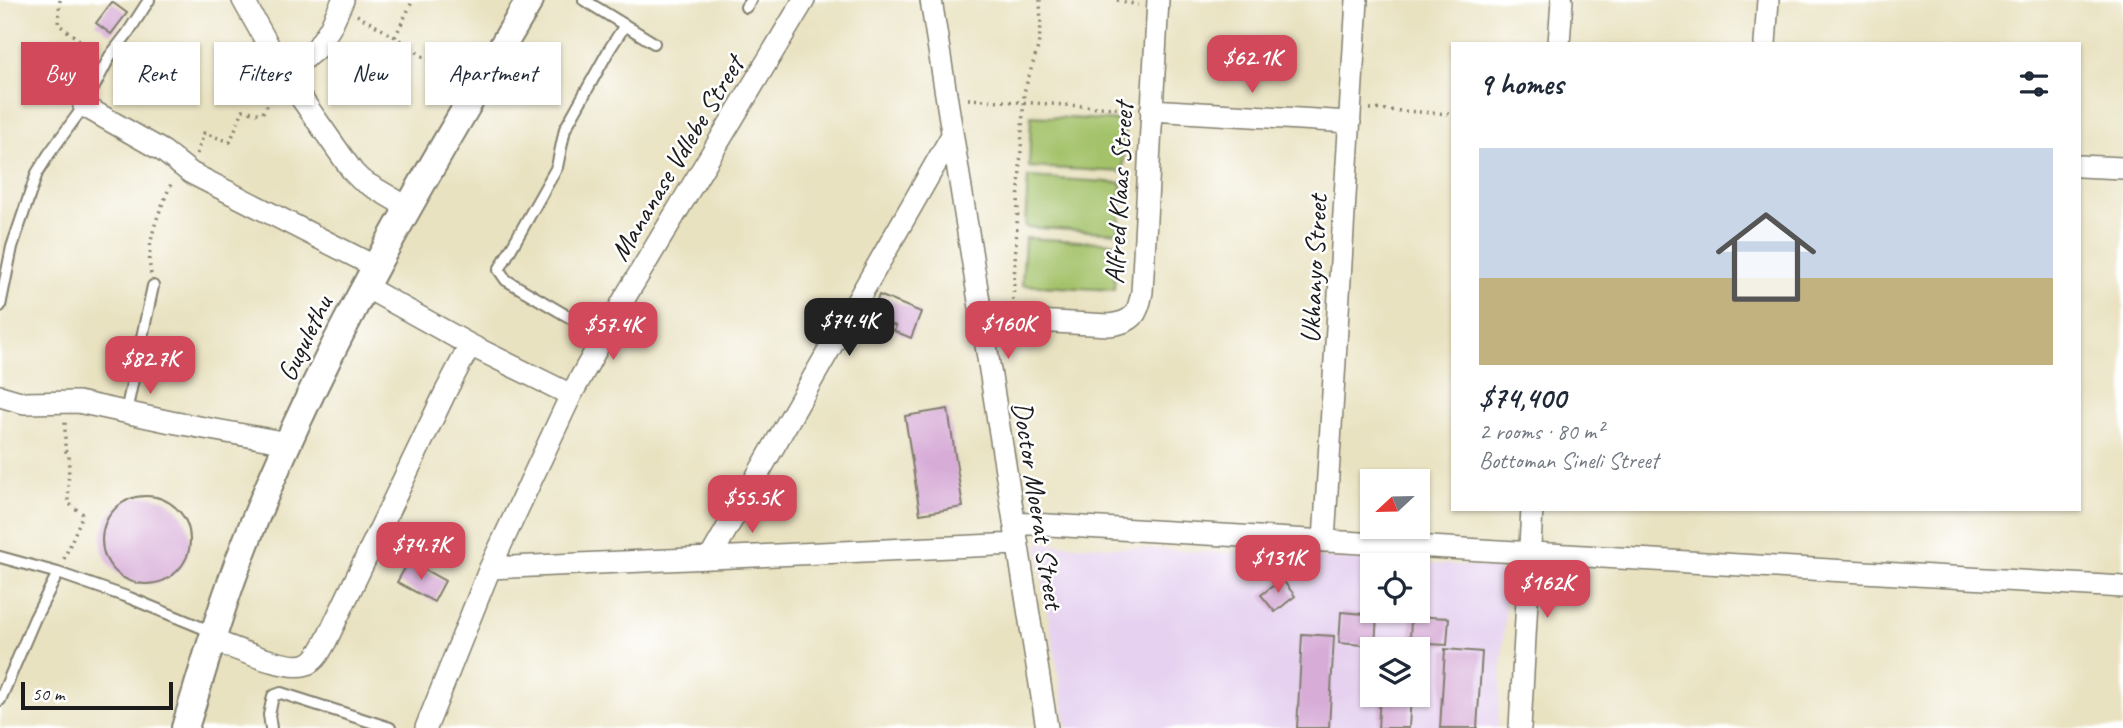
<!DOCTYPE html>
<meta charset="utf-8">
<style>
body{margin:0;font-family:Caveat,sans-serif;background:#f6f6f7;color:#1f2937;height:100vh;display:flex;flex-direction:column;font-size:26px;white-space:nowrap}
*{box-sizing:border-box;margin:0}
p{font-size:23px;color:#747a83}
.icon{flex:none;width:38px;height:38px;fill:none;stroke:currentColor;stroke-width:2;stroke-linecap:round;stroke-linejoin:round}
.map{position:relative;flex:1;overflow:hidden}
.drawer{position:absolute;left:1451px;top:42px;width:630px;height:469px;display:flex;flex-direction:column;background:#fff;border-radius:0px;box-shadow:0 2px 5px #0004}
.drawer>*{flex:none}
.top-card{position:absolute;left:21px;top:42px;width:665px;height:63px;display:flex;gap:14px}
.needle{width:46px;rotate:248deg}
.fabs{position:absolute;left:1360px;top:469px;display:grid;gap:14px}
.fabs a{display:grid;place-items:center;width:70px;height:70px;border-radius:0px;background:#fff;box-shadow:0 2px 5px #0004;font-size:35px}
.scale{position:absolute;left:21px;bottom:18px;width:152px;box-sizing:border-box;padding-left:7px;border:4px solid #1c1c1c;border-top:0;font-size:19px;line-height:24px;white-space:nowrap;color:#1c1c1c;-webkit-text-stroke:5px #fff;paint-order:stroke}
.price{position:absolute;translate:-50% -60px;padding:0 16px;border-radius:14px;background:#d1495b;color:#fff;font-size:23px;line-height:46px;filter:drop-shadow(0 2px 4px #0008)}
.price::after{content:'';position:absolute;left:50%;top:42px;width:21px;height:16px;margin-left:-10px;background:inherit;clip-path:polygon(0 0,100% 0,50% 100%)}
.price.on{background:#222;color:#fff}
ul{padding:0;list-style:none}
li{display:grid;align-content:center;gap:14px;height:371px;padding:0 28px}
li span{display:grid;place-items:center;height:217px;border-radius:0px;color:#555}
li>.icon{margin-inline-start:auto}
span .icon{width:126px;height:126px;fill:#fffc;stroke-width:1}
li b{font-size:30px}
h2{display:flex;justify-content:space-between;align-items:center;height:84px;padding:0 28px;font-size:30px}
.pill{padding:0 24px;border-radius:0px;background:#fff;box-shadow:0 2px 5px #0004;font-size:24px;line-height:63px}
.pill.on{background:#d1495b;color:#fff}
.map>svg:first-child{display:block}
.built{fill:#e6d2f0;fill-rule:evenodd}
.green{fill:#a4c26a;stroke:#606f43;stroke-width:2}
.building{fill:#d7acd7}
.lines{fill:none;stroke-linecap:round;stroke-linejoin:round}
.service-casing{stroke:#827f6e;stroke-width:14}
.minor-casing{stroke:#827f6e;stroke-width:24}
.tertiary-casing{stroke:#827f6e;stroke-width:30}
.path{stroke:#827f6e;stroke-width:3.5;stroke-dasharray:2 5;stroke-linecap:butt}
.service{stroke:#fff;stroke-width:10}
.minor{stroke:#fff;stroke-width:21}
.tertiary{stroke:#fff;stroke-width:26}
.labels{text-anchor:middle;stroke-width:5;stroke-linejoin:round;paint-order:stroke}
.street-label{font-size:28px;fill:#1c1c1c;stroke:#fff}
</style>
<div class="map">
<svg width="2123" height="728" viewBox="0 0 2123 728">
<rect width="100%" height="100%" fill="#fff"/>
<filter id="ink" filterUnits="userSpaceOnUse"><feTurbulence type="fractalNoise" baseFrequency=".0143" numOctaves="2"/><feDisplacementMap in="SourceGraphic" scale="14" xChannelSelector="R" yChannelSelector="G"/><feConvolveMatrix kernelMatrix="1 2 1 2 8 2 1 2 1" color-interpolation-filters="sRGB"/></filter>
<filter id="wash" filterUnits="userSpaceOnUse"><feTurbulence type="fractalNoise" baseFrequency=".00686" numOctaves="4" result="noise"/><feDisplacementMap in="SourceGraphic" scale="28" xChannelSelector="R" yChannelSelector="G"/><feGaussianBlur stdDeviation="1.57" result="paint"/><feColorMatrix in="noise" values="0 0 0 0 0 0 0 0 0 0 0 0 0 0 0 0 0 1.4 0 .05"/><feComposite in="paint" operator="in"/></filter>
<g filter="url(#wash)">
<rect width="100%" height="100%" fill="#e9e2c1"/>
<!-- built -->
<path class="built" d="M1037,543L1494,567L1507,582L1498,728H1067ZM1372,565H1418V611H1372ZM1372,649H1418V695H1372Z"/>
<!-- green -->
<path class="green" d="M1031,116L1125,121L1123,172L1029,167Z
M1028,177L1122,183L1119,233L1025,227Z
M1025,238L1117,243L1114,290L1022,285Z"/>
<g id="blocks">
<!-- building -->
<path class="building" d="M112,2L127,13L111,34L96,23Z
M879,295L921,312L911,338L894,331L896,326L871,316Z
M948,409L963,507L920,514L905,416Z
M102 540a44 44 0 1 1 88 0a44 44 0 1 1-88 0Z
M409,561L445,581L434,602L397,582Z
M1282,579L1295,596L1275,612L1261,595Z
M1341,612L1377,615L1375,646L1339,643Z
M1411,616L1449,618L1447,645L1410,643Z
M1302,634L1334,636L1329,728H1297Z
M1445,649L1482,652L1477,728H1440Z
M1380,695H1411L1409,728H1378Z"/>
</g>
</g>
<g filter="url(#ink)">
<use href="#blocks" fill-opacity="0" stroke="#827f6e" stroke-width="2"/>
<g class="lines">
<!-- service casing -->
<g class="service-casing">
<path id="service" d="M584,0L654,43
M746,7L751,0
M0,306L12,247L37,173L49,154L84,106L110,56L127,34L149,0
M603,337L506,280L499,270L557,167L565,129L609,50L625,25
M126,412L153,286
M0,557L58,573
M0,700L35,618L58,573L130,598L215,633
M271,728L269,715L273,696L281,693L390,728"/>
</g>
<!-- minor casing -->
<g class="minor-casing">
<path id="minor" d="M243,0L285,75L353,172L361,180L407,207
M931,0L1047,728
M1559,44L1562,0
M1765,44L1768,0
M285,75L317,48L330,28L343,0
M84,106L163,151L191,173L376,267
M1151,110L1350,122
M2079,166L2123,168
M364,286L470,345L571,395
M980,318L1109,325C1134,322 1138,314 1142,292L1158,0
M0,396L24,403L78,402L171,422L288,443
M1014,523L2123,587
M1324,541L1357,0
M710,558L951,137
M490,568L1017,544
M212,640C233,647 291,674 309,663C317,659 322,648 326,641L446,391L470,345
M426,728L490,568L571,395L627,294L804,0
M1520,728L1532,509"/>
</g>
<!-- tertiary casing -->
<g class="tertiary-casing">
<path id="tertiary" d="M185,728C204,666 222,603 246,542C320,352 425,175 530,0"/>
</g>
<!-- path -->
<path class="path" d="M60,0L58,24L78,39L96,49
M1117,0L1138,5
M357,15L395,37L456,79
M395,37L413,0
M968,99L1132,109
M1370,109L1452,114
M197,154L204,133L230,142L243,110L262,114L275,92
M151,274C145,242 159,212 171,184
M1013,300L1024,92L1038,47L1041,26L1040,0
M64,559L83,514L68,503L69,456L65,450V422"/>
<!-- service -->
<use href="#service" class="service"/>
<!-- minor -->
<use href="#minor" class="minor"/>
<!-- tertiary -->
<use href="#tertiary" class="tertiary"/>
</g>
</g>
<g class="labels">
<!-- street labels -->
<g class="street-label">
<text transform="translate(676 158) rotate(-59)" y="10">Mananase Vdlebe Street</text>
<text transform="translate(1118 193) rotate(-87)" y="10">Alfred Klaas Street</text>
<text transform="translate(1313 269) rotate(-87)" y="10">Ukhanyo Street</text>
<text transform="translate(304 338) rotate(-64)" y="10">Gugulethu</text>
<text transform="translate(1039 505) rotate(81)" y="10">Doctor Moerat Street</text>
</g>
</g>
</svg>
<div class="fabs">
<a><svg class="needle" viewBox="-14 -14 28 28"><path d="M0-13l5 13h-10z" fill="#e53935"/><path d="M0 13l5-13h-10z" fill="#747a83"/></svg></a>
<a><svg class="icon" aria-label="locate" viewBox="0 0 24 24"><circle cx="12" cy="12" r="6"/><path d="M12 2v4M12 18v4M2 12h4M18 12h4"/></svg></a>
<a><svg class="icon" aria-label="layers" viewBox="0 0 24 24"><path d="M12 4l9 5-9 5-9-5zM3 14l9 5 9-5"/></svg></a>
</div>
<div class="scale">50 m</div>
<b class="price" style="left:1252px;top:95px">$62.1K</b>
<b class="price on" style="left:849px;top:358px">$74.4K</b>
<b class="price" style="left:1008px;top:361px">$160K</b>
<b class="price" style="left:613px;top:362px">$57.4K</b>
<b class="price" style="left:150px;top:396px">$82.7K</b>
<b class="price" style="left:752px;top:535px">$55.5K</b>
<b class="price" style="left:421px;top:582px">$74.7K</b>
<b class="price" style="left:1278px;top:595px">$131K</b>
<b class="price" style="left:1547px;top:620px">$162K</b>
<div class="top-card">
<a class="pill on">Buy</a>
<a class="pill">Rent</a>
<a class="pill">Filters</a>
<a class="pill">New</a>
<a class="pill">Apartment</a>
</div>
<section class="drawer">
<h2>9 homes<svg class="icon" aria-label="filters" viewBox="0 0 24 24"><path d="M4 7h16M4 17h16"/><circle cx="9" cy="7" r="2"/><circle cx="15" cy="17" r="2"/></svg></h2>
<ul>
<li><span style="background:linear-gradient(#c9d6e8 60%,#c2b280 0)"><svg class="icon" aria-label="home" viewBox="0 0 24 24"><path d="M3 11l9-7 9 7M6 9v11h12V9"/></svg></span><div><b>$74,400</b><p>2 rooms · 80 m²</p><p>Bottoman Sineli Street</p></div></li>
</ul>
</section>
</div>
